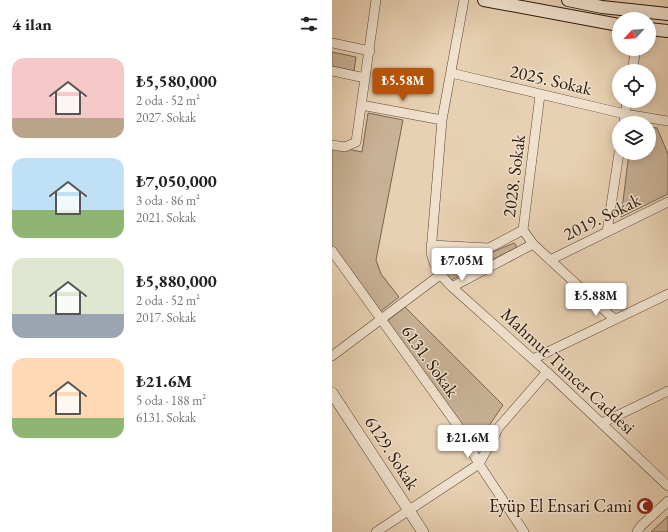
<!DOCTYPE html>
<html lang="tr">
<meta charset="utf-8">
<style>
body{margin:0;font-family:"EB Garamond",serif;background:#f2f2f2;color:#202124;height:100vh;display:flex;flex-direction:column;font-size:15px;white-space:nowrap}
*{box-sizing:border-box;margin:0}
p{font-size:13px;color:#757577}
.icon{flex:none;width:22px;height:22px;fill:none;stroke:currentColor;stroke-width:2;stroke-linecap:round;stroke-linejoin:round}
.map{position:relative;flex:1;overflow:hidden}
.details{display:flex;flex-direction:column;background:#fff;width:332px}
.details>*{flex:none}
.needle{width:26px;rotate:244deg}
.controls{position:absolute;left:280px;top:12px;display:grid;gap:8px}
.controls a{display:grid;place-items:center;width:44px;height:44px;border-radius:50%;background:#fff;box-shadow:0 2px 10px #0003;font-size:20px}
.price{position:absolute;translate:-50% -34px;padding:0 9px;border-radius:4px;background:#fff;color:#222;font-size:13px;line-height:26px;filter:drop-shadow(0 1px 2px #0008)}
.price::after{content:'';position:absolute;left:50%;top:24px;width:12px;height:9px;margin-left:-6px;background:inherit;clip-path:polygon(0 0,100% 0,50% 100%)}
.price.selected{background:#b45309;color:#fff}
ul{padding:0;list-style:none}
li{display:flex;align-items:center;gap:12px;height:100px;padding:0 12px}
li span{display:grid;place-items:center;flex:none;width:112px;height:80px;border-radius:12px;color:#555}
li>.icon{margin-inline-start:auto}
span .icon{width:48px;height:48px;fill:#fffc;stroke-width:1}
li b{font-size:17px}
h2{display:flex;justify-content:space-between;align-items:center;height:48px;padding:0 12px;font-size:17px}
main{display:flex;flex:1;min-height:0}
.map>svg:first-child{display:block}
.green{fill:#c8b196;stroke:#7a6450}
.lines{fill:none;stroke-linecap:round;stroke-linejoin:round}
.minor-casing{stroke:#5a4534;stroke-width:10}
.tertiary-casing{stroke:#5a4534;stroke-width:12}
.secondary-casing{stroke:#2b160a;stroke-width:14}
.minor{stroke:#f0e1ce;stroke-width:9}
.tertiary{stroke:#f0e1ce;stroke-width:11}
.secondary{stroke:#f0e1ce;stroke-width:12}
.labels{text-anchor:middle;stroke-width:3;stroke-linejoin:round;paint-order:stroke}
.street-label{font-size:18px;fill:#2b160a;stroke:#f0e1ce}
.poi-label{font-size:18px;fill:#2b160a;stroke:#f0e1ce;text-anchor:end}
</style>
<main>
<section class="details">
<h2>4 ilan<svg class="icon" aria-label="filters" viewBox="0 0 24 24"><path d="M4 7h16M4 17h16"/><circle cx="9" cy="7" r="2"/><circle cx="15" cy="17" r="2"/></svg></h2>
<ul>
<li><span style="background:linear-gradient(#f6c9c9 75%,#b9a48a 0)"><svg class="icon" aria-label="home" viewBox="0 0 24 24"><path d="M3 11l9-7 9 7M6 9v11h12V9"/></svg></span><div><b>₺5,580,000</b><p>2 oda · 52 m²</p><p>2027. Sokak</p></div></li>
<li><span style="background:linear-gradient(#bfe0f5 65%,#8fb573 0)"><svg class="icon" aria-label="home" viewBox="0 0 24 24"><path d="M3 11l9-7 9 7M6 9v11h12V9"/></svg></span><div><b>₺7,050,000</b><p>3 oda · 86 m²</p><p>2021. Sokak</p></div></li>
<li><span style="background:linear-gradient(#dfe7d0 70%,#9aa5b1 0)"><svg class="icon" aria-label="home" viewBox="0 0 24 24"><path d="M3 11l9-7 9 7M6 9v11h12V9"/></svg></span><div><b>₺5,880,000</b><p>2 oda · 52 m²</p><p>2017. Sokak</p></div></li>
<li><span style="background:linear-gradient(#ffd9b3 75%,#8fb573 0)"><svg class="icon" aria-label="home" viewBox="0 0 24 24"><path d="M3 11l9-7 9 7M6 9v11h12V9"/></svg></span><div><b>₺21.6M</b><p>5 oda · 188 m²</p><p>6131. Sokak</p></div></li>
</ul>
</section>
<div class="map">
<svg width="336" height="532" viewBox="0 0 336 532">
<rect width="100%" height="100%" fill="#e8d1b3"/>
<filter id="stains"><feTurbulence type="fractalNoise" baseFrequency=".005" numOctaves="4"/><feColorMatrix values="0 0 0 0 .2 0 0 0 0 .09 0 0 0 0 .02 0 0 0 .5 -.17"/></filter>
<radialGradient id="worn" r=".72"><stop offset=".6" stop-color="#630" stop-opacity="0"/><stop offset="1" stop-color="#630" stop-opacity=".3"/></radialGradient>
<!-- green -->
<path class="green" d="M0,52L24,57L22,71L0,66Z
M36,113L71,120L44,260L49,274L67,297L49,311L0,249V146L30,152Z
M317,127L325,128L336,154V194L289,217L297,153H317Z
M182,243L184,245V248L119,280L105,263L104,253L110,250L158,253Z
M73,307L171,405L144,445L55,321Z
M336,516V532H319Z"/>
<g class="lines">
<!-- minor casing -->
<g class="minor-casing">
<path id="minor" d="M132,0L110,120L99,252C102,267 109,276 120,287L215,372L336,486
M0,43L38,51
M0,71L33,78
M300,71L304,49
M119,73L293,114L336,121
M208,95L191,230L201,244L282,319
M29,105L110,120
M292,123L295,101
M0,145L13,147L24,142L44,0
M275,232L287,153
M99,245L157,248L191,230
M0,251L126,426L147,464L192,532
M218,260L336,202
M120,287L201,244
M0,356L108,275
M201,359L336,294
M270,423L336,391
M44,532L147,464L167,427L215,372
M305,532L309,526L336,501"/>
</g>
<!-- tertiary casing -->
<g class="tertiary-casing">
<path id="tertiary" d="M0,393L91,532"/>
</g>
<!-- secondary casing -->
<g class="secondary-casing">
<path id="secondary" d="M152,0L287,25
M236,0L270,7L336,14
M317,29L336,31"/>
</g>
<!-- minor -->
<use href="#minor" class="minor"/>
<!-- tertiary -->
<use href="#tertiary" class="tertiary"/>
<!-- secondary -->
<use href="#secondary" class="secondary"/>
</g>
<!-- icons -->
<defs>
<g id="mosque-disc" transform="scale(0.9)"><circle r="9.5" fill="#8f2418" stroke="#f0e1ce"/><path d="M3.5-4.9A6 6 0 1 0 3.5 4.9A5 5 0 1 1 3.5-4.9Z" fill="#fff"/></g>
</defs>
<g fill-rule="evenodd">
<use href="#mosque-disc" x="313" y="506"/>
</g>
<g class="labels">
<!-- street labels -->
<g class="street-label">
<text transform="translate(219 80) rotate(13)" y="6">2025. Sokak</text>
<text transform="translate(182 176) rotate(-83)" y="6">2028. Sokak</text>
<text transform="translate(270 217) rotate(-26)" y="6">2019. Sokak</text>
<text transform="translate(98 361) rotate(54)" y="6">6131. Sokak</text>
<text transform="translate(236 371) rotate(43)" y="6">Mahmut Tuncer Caddesi</text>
<text transform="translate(60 453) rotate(57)" y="6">6129. Sokak</text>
</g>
<!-- poi labels -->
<g class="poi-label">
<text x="300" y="512">Eyüp El Ensari Cami</text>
</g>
</g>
<rect width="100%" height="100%" filter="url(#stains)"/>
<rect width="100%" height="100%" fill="url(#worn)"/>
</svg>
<div class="controls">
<a><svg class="needle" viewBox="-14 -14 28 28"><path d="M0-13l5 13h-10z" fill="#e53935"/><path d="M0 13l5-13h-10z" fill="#757577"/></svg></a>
<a><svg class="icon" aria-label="locate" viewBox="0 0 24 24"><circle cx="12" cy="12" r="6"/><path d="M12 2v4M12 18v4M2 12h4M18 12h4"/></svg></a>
<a><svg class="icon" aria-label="layers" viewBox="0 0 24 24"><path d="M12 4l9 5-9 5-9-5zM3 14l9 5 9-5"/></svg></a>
</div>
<b class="price selected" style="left:71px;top:102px">₺5.58M</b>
<b class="price" style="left:130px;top:282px">₺7.05M</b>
<b class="price" style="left:264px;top:317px">₺5.88M</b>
<b class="price" style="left:136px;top:459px">₺21.6M</b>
</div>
</main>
